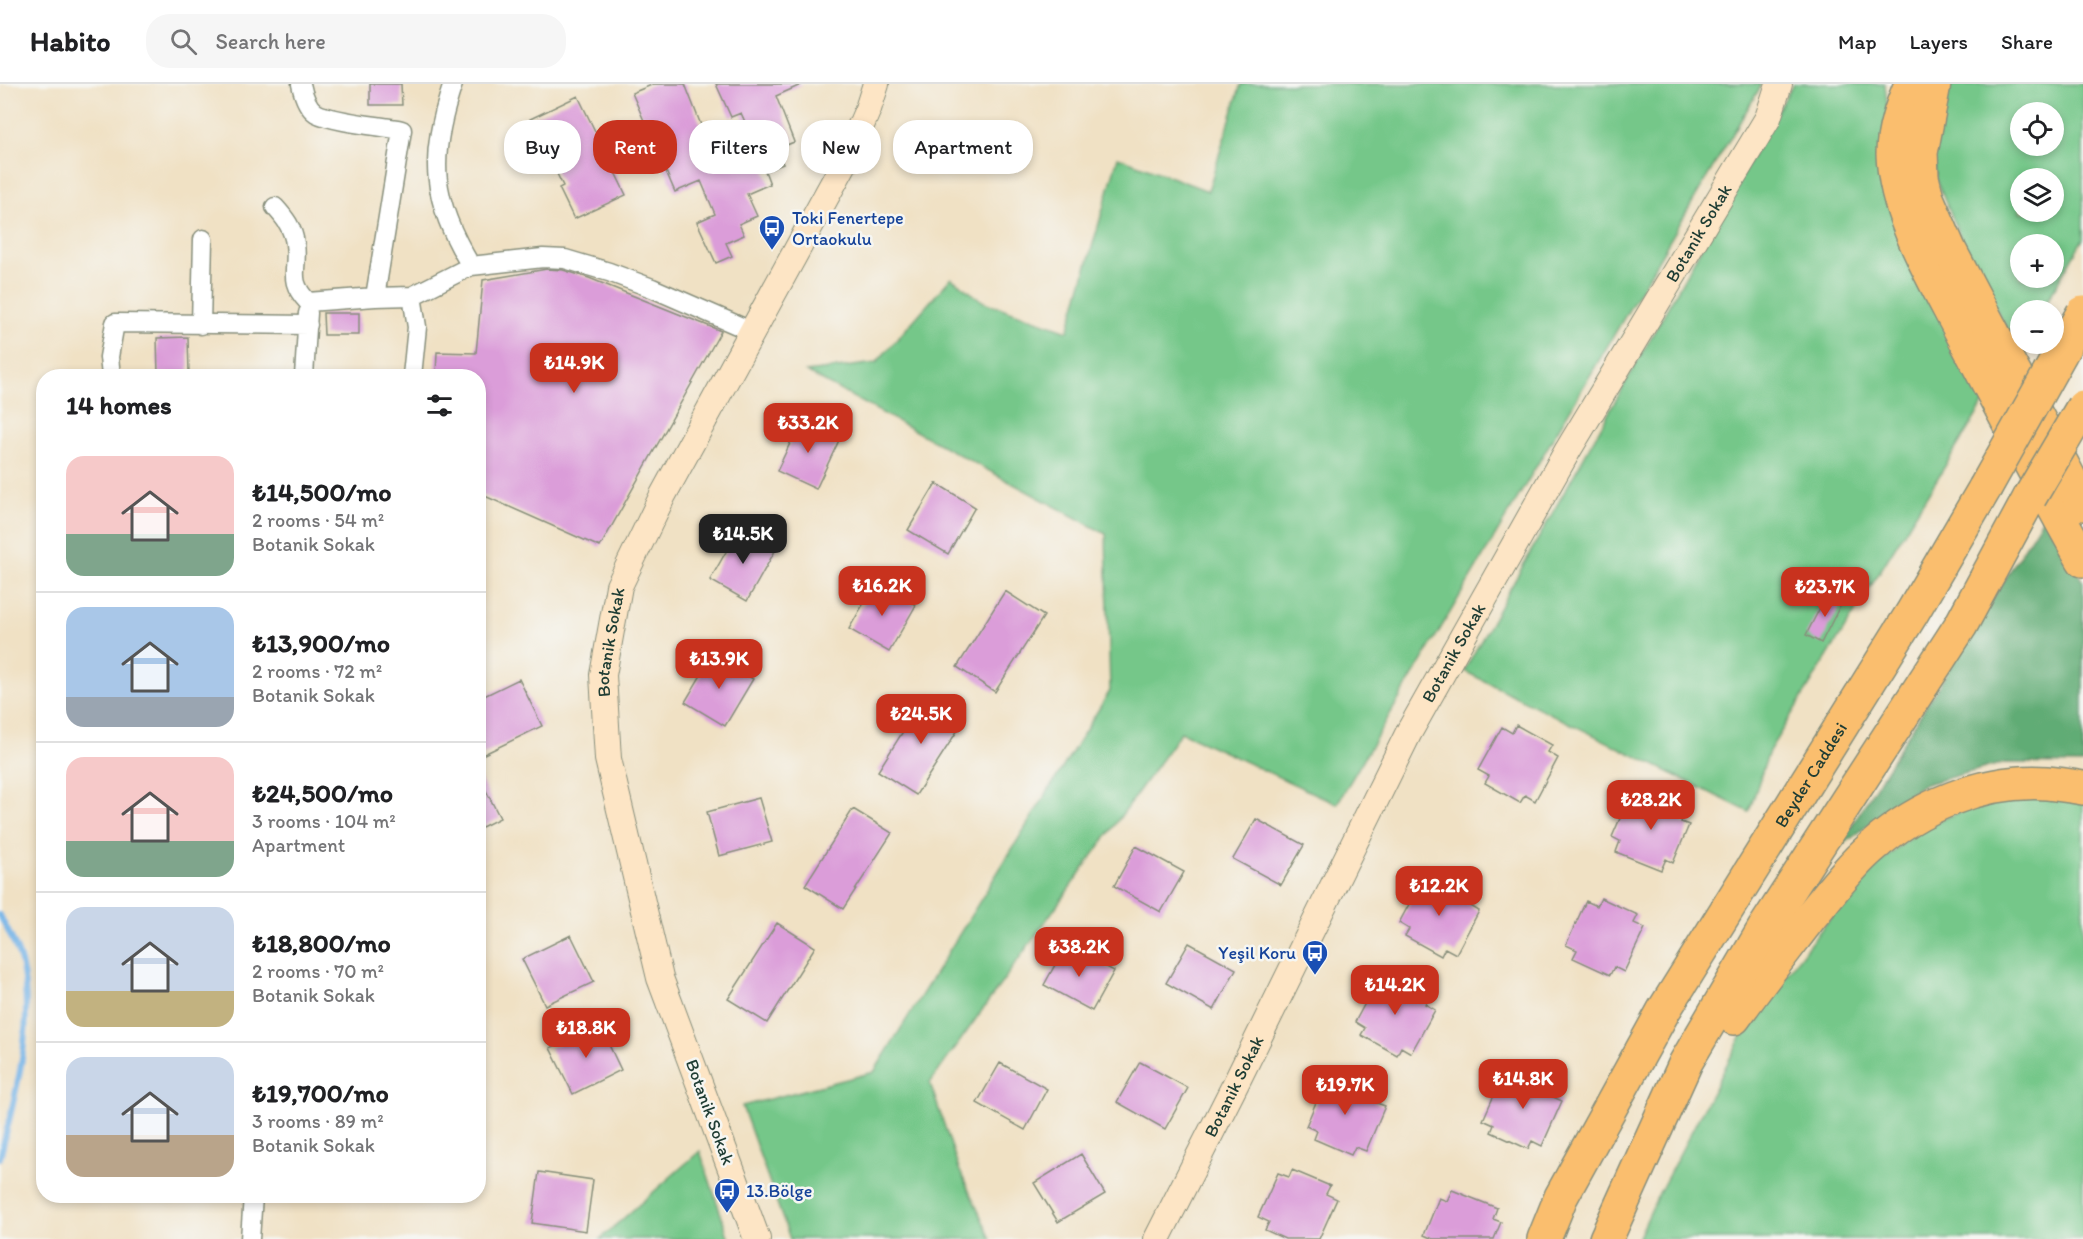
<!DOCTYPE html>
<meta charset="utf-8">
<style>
body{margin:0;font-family:Itim,sans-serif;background:#f6f6f6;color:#202124;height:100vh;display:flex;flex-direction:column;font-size:22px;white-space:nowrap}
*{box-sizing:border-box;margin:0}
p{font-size:20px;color:#757577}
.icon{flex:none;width:33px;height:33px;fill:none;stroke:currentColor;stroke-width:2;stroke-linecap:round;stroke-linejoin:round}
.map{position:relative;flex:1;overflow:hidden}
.details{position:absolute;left:36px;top:285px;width:450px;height:834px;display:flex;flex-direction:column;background:#fff;border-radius:24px;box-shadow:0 3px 9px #0003}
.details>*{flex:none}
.banner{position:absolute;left:504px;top:36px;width:570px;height:54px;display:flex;gap:12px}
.fabs{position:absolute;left:2010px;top:18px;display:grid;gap:12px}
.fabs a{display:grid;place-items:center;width:54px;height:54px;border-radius:50%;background:#fff;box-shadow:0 3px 9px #0003;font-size:30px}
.price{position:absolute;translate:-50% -51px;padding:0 14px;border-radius:12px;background:#c8321e;color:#fff;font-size:20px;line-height:39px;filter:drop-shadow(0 2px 3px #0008)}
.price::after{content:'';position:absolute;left:50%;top:36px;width:18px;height:14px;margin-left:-9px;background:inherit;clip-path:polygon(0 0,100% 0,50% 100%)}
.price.active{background:#222;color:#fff}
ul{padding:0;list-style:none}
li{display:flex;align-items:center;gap:18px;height:150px;padding:0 30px}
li+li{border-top:2px solid #e0e0e0}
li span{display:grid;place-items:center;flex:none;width:168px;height:120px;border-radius:18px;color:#555}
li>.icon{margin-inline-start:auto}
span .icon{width:72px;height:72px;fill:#fffc;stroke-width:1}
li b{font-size:26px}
h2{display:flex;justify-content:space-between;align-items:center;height:72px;padding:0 30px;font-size:26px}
.pill{padding:0 21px;border-radius:24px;background:#fff;box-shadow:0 3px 9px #0003;font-size:21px;line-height:54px}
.pill.active{background:#c8321e;color:#fff}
header{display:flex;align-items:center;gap:36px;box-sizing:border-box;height:84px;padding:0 30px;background:#fff;border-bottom:2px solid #e0e0e0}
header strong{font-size:28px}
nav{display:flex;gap:33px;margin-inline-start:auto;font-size:21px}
.search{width:420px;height:54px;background:#f6f6f6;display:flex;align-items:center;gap:15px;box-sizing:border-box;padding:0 21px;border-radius:24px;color:#757577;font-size:22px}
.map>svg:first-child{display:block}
.green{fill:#75c789;stroke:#4a825e;stroke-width:1.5;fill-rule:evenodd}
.forest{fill:#60ac75;stroke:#407454;stroke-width:1.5}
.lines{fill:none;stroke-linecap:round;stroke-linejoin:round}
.stream{stroke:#73b3e7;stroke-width:6}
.building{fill:#db9dd9}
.street-casing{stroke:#888f7c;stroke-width:21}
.secondary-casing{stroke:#888f7c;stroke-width:28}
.highway-casing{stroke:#888f7c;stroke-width:36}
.street{stroke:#fff;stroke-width:18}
.secondary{stroke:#fde5c5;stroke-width:26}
.highway{stroke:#fabe6e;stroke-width:33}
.highway-bridge-casing{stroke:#888f7c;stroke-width:36;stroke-linecap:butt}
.highway-bridge{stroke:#fabe6e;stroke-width:33}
.labels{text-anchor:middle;stroke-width:5;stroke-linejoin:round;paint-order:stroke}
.transit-label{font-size:18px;fill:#164399;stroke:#f6f6f2;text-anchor:start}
.street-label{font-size:18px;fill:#1f3d34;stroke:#f6f6f2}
</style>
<header>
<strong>Habito</strong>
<div class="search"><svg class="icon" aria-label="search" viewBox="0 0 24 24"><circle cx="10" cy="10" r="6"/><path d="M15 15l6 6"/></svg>Search here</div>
<nav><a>Map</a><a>Layers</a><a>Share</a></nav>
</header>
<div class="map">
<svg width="2083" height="1155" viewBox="0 0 2083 1155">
<rect width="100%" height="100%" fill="#f6f6f2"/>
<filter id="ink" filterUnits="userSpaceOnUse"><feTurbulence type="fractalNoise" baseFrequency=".0167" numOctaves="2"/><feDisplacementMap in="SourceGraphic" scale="12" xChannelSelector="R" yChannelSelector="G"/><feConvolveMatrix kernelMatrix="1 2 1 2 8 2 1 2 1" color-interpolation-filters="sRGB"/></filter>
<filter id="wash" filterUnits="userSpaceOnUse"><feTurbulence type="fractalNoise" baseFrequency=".008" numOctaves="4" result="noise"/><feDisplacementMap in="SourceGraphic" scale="24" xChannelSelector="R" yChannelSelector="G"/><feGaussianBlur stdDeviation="1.35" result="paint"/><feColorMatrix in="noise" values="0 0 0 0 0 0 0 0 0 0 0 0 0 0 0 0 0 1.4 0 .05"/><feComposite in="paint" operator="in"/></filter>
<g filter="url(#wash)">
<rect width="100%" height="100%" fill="#f0e1c4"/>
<!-- green -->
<path class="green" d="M1241,0H1761V2L1337,720L1181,648L930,999L959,1085L991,1155H790L742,1022L874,988L1110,607L1106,450L806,288L876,279L951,194L984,218L1068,247L1118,73L1208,107Z
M1793,0H1885L1895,100L1989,311L1769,667L1749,728L1464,587Z
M1946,0H2083V155L2042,226H2020V260H2023L2019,266L1974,185L1937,97L1932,67ZM2020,28H2054V62H2020ZM2020,94H2054V128H2020ZM2020,160H2054V194H2020Z
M2062,711L2083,718V1155H1638L1658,1111L1748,940L1857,799L1920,745L1985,717Z
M700,1067L729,1155H600Z"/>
<!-- forest -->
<path class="forest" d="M2046,429L2083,498V680L2004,679L1922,701L1837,765Z"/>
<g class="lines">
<!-- stream -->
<path class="stream" d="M0,831C7,846 17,862 21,878C36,943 15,1011 0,1074"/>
</g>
<g id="blocks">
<!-- building -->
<path class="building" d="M370,0H401L402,21H370Z
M654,0H685L708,59L713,57L719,73L754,58L741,29L731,33L716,0H803L776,12L794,58L777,65L783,80L765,87L770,100L747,110L757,132L739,140L744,151L726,159L732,172L716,179L697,138L715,130L701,97L675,108L632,9Z
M578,12L626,111L574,135L559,104L563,102L530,35Z
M547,185L563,186L589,194L721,247L600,463L478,409V292H436L437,268L476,269L483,196Z
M323,229H359V251H324Z
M188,253L189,289L158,290L157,254Z
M801,336L840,354L816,405L777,387Z
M936,399L975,423L948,470L908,446Z
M739,445L776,465L747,517L710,496Z
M876,498L916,521L889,568L849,545Z
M1005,507L1044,532L995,608L957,583Z
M1828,508L1843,516L1821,559L1806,551Z
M713,571L753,595L725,642L685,618Z
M519,595L542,642L478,673V615Z
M926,611L965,635L916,711L878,687Z
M1516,641L1552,661L1548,668L1558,674L1535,717L1525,711L1520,719L1485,699L1489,692L1478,686L1502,643L1512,649Z
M478,691L500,734L478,745Z
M1641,708L1686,727L1681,738L1689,741L1673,779L1666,775L1661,786L1616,768L1620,757L1612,753L1628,716L1636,719Z
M759,714L772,758L719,772L707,728Z
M853,725L892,749L843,825L805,801Z
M1256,735L1304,761L1281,801L1233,775Z
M1136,762L1184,788L1161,828L1114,802Z
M1437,794L1473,814L1469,821L1479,827L1456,870L1445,864L1441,872L1405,852L1409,845L1399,839L1422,796L1433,802Z
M1601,814L1638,831L1634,839L1645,844L1624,888L1614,883L1610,891L1573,874L1577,866L1566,861L1586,817L1597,822Z
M777,839L815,863L767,939L728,915Z
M571,851L594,898L545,921L522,875Z
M1189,859L1236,885L1214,926L1166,899Z
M1066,861L1114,887L1092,927L1044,901Z
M1393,893L1429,913L1425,920L1435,926L1411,969L1401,963L1397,971L1361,951L1365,944L1355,938L1378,895L1389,901Z
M599,940L621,986L573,1010L550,964Z
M1140,978L1188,1004L1165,1045L1117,1018Z
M1000,979L1047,1005L1025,1046L977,1019Z
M1518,988L1555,1004L1551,1012L1562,1017L1542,1062L1532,1057L1528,1065L1491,1048L1494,1041L1483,1036L1503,991L1514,996Z
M1340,994L1377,1010L1374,1018L1385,1022L1366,1067L1355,1063L1351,1071L1314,1055L1317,1047L1306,1042L1325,997L1336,1002Z
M1081,1070L1105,1110L1058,1138L1034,1099Z
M1292,1086L1330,1102L1326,1110L1337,1115L1319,1155H1285L1265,1146L1269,1138L1258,1133L1278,1089L1289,1093Z
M539,1088L593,1096L586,1147L532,1139Z
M1452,1106L1497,1124L1493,1135L1501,1138L1494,1155H1433L1424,1151L1439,1114L1447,1117Z"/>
</g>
</g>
<g filter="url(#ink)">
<use href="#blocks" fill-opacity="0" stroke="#888f7c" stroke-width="1.5"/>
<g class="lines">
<!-- street casing -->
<g class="street-casing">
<path id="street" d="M301,0C303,10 307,23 316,29C333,38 382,42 402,46L375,213
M453,0C428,74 431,115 471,182L543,174L565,175L609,188L652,204L753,248
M275,123C285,134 293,144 295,160C299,186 286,195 308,218L375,213L412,212L471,182
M412,212L417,243L412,292
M201,241L203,155
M111,292L109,273L115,239L308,241
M304,292L308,229
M250,1155L253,1112"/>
</g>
<!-- secondary casing -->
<g class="secondary-casing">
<g id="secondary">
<path id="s1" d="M757,1155L660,894L608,675L603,591L619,502L663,411L846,76L868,25L876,0"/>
<path id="s2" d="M1157,1155L1236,999L1409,648L1568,366L1768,34L1779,0"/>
</g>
</g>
<!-- highway casing -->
<g class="highway-casing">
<g id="highway">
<path d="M1911,0C1902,22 1893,46 1893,70C1895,134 1937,200 1965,255C2004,330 2042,403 2083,476"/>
<path d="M1934,0L1921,69L1922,93L1927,114L1950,167L2083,420"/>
<path d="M1734,934C1759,899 1785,866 1811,832C1830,809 1849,783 1871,764C1918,722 1983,695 2047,699C2059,700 2071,702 2083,704"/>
<path id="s3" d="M1544,1155L1561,1113L1664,926L1912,529L1985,404"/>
<path d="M1606,1155L1686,978L1764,845L1961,541L2030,413"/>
</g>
</g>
<!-- street -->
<use href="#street" class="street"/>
<!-- secondary -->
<use href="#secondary" class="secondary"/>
<!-- highway -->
<use href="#highway" class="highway"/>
<!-- highway-bridge casing -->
<g class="highway-bridge-casing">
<path id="highway-bridge" d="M1985,404L2083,229
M2030,413L2083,323"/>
</g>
<!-- highway-bridge -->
<use href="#highway-bridge" class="highway-bridge"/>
</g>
</g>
<!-- icons -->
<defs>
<g id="bus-pin" transform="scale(1.35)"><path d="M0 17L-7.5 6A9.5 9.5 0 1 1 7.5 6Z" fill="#1a4fb4" stroke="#f6f6f2"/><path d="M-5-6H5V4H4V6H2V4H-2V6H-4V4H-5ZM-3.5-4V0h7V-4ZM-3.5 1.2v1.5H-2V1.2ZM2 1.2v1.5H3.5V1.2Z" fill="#fff"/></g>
</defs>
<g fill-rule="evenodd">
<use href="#bus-pin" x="772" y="144"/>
<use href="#bus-pin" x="1315" y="869"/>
<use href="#bus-pin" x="727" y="1107"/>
</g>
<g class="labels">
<!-- transit labels -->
<g class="transit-label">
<text x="792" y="140">Toki Fenertepe<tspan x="792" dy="21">Ortaokulu</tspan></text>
<text x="1296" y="875" text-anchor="end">Yeşil Koru</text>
<text x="746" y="1113">13.Bölge</text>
</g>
<!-- street labels -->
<g class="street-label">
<text dy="6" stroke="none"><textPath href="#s2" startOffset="1143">Botanik Sokak</textPath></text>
<text dy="6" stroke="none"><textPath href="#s1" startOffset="621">Botanik Sokak</textPath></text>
<text dy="6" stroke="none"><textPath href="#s2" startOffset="657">Botanik Sokak</textPath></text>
<text dy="6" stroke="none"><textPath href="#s3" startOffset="536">Beyder Caddesi</textPath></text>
<text dy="6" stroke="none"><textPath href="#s2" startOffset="171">Botanik Sokak</textPath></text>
<text transform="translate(710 1028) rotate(70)" y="6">Botanik Sokak</text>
</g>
</g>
</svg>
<div class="fabs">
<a><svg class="icon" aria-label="locate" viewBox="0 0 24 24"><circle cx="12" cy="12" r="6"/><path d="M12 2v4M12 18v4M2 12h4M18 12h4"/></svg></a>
<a><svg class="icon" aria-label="layers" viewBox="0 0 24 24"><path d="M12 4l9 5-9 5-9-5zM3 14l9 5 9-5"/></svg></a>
<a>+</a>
<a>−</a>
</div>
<b class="price" style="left:574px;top:310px">₺14.9K</b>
<b class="price" style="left:808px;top:370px">₺33.2K</b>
<b class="price active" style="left:743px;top:481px">₺14.5K</b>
<b class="price" style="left:882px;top:533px">₺16.2K</b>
<b class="price" style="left:1825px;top:534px">₺23.7K</b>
<b class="price" style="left:719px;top:606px">₺13.9K</b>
<b class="price" style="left:921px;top:661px">₺24.5K</b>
<b class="price" style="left:1651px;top:747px">₺28.2K</b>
<b class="price" style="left:1439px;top:833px">₺12.2K</b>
<b class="price" style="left:1079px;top:894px">₺38.2K</b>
<b class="price" style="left:1395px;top:932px">₺14.2K</b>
<b class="price" style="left:586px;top:975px">₺18.8K</b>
<b class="price" style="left:1523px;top:1026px">₺14.8K</b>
<b class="price" style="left:1345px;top:1032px">₺19.7K</b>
<div class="banner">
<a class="pill">Buy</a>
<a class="pill active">Rent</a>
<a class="pill">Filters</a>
<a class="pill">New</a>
<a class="pill">Apartment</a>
</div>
<section class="details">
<h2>14 homes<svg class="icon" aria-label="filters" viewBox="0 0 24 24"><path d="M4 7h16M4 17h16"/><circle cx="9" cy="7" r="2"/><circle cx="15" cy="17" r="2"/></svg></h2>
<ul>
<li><span style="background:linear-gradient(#f6c9c9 65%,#7fa58c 0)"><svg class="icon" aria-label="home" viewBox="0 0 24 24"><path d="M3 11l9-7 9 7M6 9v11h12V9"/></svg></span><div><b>₺14,500/mo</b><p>2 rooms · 54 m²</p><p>Botanik Sokak</p></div></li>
<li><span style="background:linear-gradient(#a9c7e8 75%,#9aa5b1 0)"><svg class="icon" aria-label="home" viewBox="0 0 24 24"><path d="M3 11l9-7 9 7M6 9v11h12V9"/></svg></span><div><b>₺13,900/mo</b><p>2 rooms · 72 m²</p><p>Botanik Sokak</p></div></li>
<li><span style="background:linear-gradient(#f6c9c9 70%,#7fa58c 0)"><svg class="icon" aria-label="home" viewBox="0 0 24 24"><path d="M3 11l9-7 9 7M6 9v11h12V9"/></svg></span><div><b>₺24,500/mo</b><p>3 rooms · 104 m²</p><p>Apartment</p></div></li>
<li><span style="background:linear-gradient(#c9d6e8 70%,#c2b280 0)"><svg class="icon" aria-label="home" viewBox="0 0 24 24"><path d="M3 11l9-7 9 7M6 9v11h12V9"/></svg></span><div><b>₺18,800/mo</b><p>2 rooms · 70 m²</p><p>Botanik Sokak</p></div></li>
<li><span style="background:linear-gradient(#c9d6e8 65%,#b9a48a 0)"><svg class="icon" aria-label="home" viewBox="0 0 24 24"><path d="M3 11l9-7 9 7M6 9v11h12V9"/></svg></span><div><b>₺19,700/mo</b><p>3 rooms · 89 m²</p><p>Botanik Sokak</p></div></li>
</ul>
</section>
</div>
